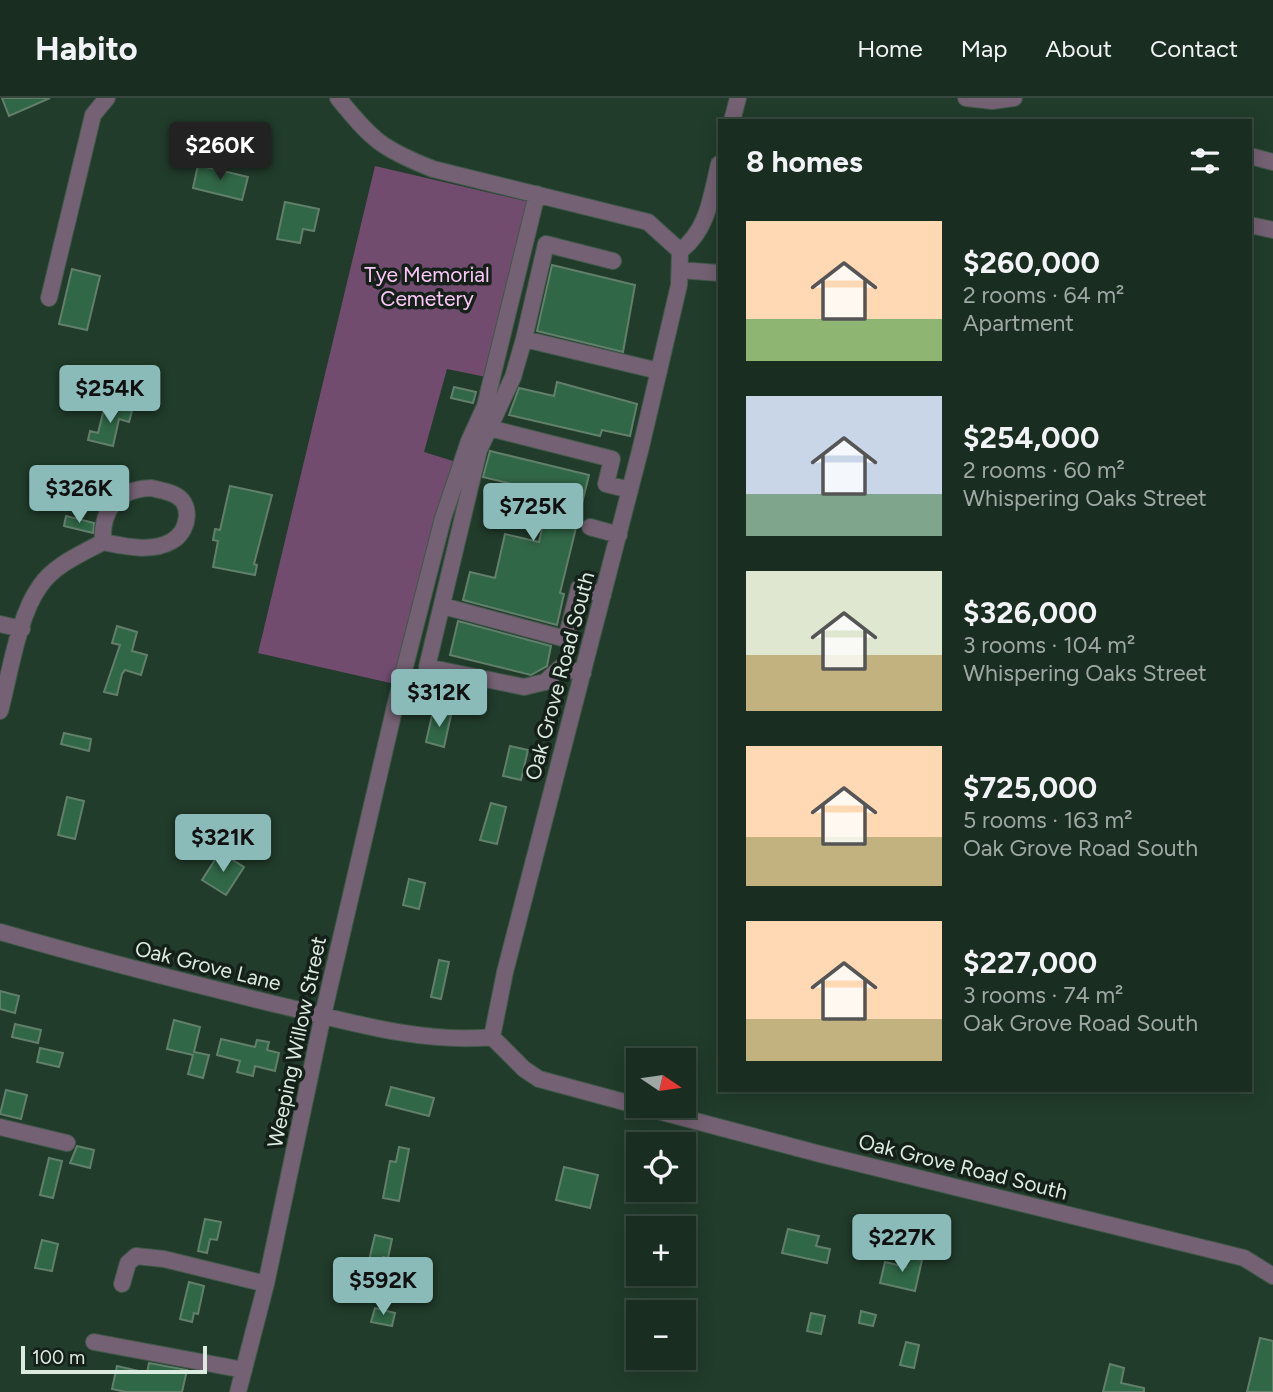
<!DOCTYPE html>
<meta charset="utf-8">
<style>
body{margin:0;font-family:Figtree,sans-serif;background:#223529;color:#f1f3f6;height:100vh;display:flex;flex-direction:column;font-size:26px;white-space:nowrap}
*{box-sizing:border-box;margin:0}
p{font-size:23px;color:#9fa8a5}
.icon{flex:none;width:38px;height:38px;fill:none;stroke:currentColor;stroke-width:2;stroke-linecap:round;stroke-linejoin:round}
.map{position:relative;flex:1;overflow:hidden}
.details{position:absolute;left:718px;top:21px;width:534px;height:973px;display:flex;flex-direction:column;background:#192d20;border-radius:0px;box-shadow:0 4px 18px #0003,0 0 0 2px #37493e}
.details>*{flex:none}
.needle{width:46px;rotate:103deg}
.buttons{position:absolute;left:626px;top:950px;display:grid;gap:14px}
.buttons a{display:grid;place-items:center;width:70px;height:70px;border-radius:0px;background:#192d20;box-shadow:0 4px 18px #0003,0 0 0 2px #37493e;font-size:35px}
.scale{position:absolute;left:21px;bottom:18px;width:186px;box-sizing:border-box;padding-left:7px;border:4px solid #dbebdf;border-top:0;font-size:19px;line-height:24px;white-space:nowrap;color:#dbebdf;-webkit-text-stroke:5px #142018;paint-order:stroke}
.price{position:absolute;translate:-50% -60px;padding:0 16px;border-radius:7px;background:#8bbbb9;color:#111;font-size:23px;line-height:46px;filter:drop-shadow(0 2px 4px #0008)}
.price::after{content:'';position:absolute;left:50%;top:42px;width:21px;height:16px;margin-left:-10px;background:inherit;clip-path:polygon(0 0,100% 0,50% 100%)}
.price.selected{background:#222;color:#fff}
ul{padding:0;list-style:none}
li{display:flex;align-items:center;gap:21px;height:175px;padding:0 28px}
li span{display:grid;place-items:center;flex:none;width:196px;height:140px;border-radius:0px;color:#555}
li>.icon{margin-inline-start:auto}
span .icon{width:84px;height:84px;fill:#fffc;stroke-width:1}
li b{font-size:30px}
h2{display:flex;justify-content:space-between;align-items:center;height:84px;padding:0 28px;font-size:30px}
header{display:flex;align-items:center;gap:42px;box-sizing:border-box;height:98px;padding:0 35px;background:#192d20;border-bottom:2px solid #37493e}
header strong{font-size:33px}
nav{display:flex;gap:38px;margin-inline-start:auto;font-size:24px}
.map>svg:first-child{display:block}
.green{fill:#714c6f}
.building{fill:#306746;stroke:#627f6b;stroke-width:2}
.lines{fill:none;stroke-linecap:round;stroke-linejoin:round}
.minor-casing{stroke:#3f5848;stroke-width:18}
.minor{stroke:#746173;stroke-width:16}
.labels{text-anchor:middle;stroke-width:7;stroke-linejoin:round;paint-order:stroke}
.park-label{font-size:21px;fill:#fcc6f8;stroke:#142018}
.street-label{font-size:21px;fill:#dbebdf;stroke:#142018}
</style>
<header>
<strong>Habito</strong>
<nav><a>Home</a><a>Map</a><a>About</a><a>Contact</a></nav>
</header>
<div class="map">
<svg width="1273" height="1294" viewBox="0 0 1273 1294">
<rect width="100%" height="100%" fill="#213c2b"/>
<!-- green -->
<path class="green" d="M375,68L529,104L486,279L447,271L424,354L466,367L408,589L258,555Z"/>
<!-- building -->
<path class="building" d="M2,0H50L9,18Z
M198,67L248,79L242,102L193,90Z
M285,104L319,111L314,133L303,131L300,145L277,141Z
M552,167L635,187L623,254L537,233Z
M72,171L100,178L87,232L59,226Z
M557,284L637,306L630,338L602,332L600,338L509,317L519,290L554,298Z
M454,289L476,294L473,305L451,300Z
M105,307L132,313L129,324L119,321L113,348L88,342L90,333L98,335Z
M490,353L589,377L560,495L564,496L557,527L463,502L470,474L495,480L505,436L539,444L550,395L483,379Z
M230,388L272,397L254,466L257,467L255,477L213,469L218,443L213,442L215,431L220,432Z
M66,418L94,425L93,435L64,428Z
M458,523L551,548L547,568L531,577L450,557Z
M117,528L137,534L132,553L147,557L141,577L125,572L122,576L117,597L104,594L120,547L112,545Z
M433,613L451,617L444,649L426,644Z
M64,635L91,641L89,653L61,646Z
M510,648L528,652L521,682L503,678Z
M67,699L84,703L75,741L58,737Z
M491,705L506,709L497,746L480,742Z
M220,754L244,769L226,797L202,782Z
M409,781L425,785L419,811L403,807Z
M439,862L449,864L441,901L431,899Z
M0,893L19,898L15,915L0,911Z
M174,922L200,929L194,954L209,957L203,980L188,976L193,957L167,951Z
M15,926L41,932L38,945L12,939Z
M221,941L255,949L257,942L269,944L267,952L279,955L275,973L255,968L253,978L237,974L240,963L217,957Z
M40,950L63,955L59,969L37,964Z
M391,989L434,1000L429,1018L386,1007Z
M6,992L27,997L21,1021L0,1016Z
M77,1048L94,1052L90,1070L70,1065Z
M399,1049L409,1051L399,1103L383,1100L390,1063L396,1064Z
M49,1060L62,1063L53,1100L40,1097Z
M564,1069L598,1077L590,1110L556,1102Z
M205,1121L221,1124L217,1142L210,1141L207,1155L198,1153Z
M788,1131L819,1138L816,1148L830,1151L827,1165L782,1155Z
M375,1137L392,1141L388,1160L383,1159L380,1174L367,1171Z
M42,1142L58,1146L52,1173L35,1170Z
M908,1159L922,1162L915,1193L880,1185L885,1164L906,1169Z
M189,1184L204,1188L198,1216L194,1215L192,1224L180,1221Z
M375,1210L395,1215L392,1228L371,1224Z
M861,1213L876,1217L873,1228L859,1225Z
M811,1215L825,1218L821,1236L807,1233Z
M1260,1240L1273,1243V1294H1247Z
M906,1244L919,1247L914,1270L900,1267Z
M149,1265L187,1272L182,1294H126L112,1291L117,1268L147,1275Z
M1110,1266L1124,1270L1121,1285L1144,1290V1294H1103Z"/>
<g class="lines">
<!-- minor casing -->
<g class="minor-casing">
<path id="minor" d="M338,0C372,42 382,51 433,71L648,124L680,153L679,187L641,349L505,874L492,939L524,971L539,981L639,1008
M966,0L992,3L1014,0
M732,23L738,0
M1250,58L1273,64
M1250,127L1273,132
M680,153C708,132 711,99 719,66
M613,163L546,146L524,241L659,273
M680,172L719,175
M49,200L93,17L107,0
M524,241L513,279L479,352L427,569L524,589L545,584L560,570L583,575
M489,330L612,361L606,386L630,392
M151,390C159,392 169,393 177,398C193,408 188,434 172,443C152,455 124,448 103,444C101,411 118,391 151,390Z
M590,429L619,437
M443,508L566,541L579,490L603,497
M0,526L22,531
M0,613C10,576 18,518 40,488C54,467 81,456 103,444
M0,834C94,861 188,885 283,908C350,924 423,946 492,939
M639,1008L820,1056L1224,1155L1244,1160L1273,1178
M0,1029L67,1045
M122,1186L128,1165L136,1158L164,1161L266,1186
M94,1244L244,1272
M238,1294L266,1186L323,917L396,604L443,420L469,343L485,308L537,96"/>
</g>
<!-- minor -->
<use href="#minor" class="minor"/>
</g>
<g class="labels">
<!-- park labels -->
<g class="park-label">
<text x="427" y="184">Tye Memorial<tspan x="427" dy="24">Cemetery</tspan></text>
</g>
<!-- street labels -->
<g class="street-label">
<text transform="translate(560 578) rotate(-75)" y="7">Oak Grove Road South</text>
<text transform="translate(208 868) rotate(14)" y="7">Oak Grove Lane</text>
<text transform="translate(297 944) rotate(-78)" y="7">Weeping Willow Street</text>
<text transform="translate(963 1069) rotate(14)" y="7">Oak Grove Road South</text>
</g>
</g>
</svg>
<div class="buttons">
<a><svg class="needle" viewBox="-14 -14 28 28"><path d="M0-13l5 13h-10z" fill="#e53935"/><path d="M0 13l5-13h-10z" fill="#9fa8a5"/></svg></a>
<a><svg class="icon" aria-label="locate" viewBox="0 0 24 24"><circle cx="12" cy="12" r="6"/><path d="M12 2v4M12 18v4M2 12h4M18 12h4"/></svg></a>
<a>+</a>
<a>−</a>
</div>
<div class="scale">100 m</div>
<b class="price selected" style="left:220px;top:84px">$260K</b>
<b class="price" style="left:110px;top:327px">$254K</b>
<b class="price" style="left:79px;top:427px">$326K</b>
<b class="price" style="left:533px;top:445px">$725K</b>
<b class="price" style="left:439px;top:631px">$312K</b>
<b class="price" style="left:223px;top:776px">$321K</b>
<b class="price" style="left:902px;top:1176px">$227K</b>
<b class="price" style="left:383px;top:1219px">$592K</b>
<section class="details">
<h2>8 homes<svg class="icon" aria-label="filters" viewBox="0 0 24 24"><path d="M4 7h16M4 17h16"/><circle cx="9" cy="7" r="2"/><circle cx="15" cy="17" r="2"/></svg></h2>
<ul>
<li><span style="background:linear-gradient(#ffd9b3 70%,#8fb573 0)"><svg class="icon" aria-label="home" viewBox="0 0 24 24"><path d="M3 11l9-7 9 7M6 9v11h12V9"/></svg></span><div><b>$260,000</b><p>2 rooms · 64 m²</p><p>Apartment</p></div></li>
<li><span style="background:linear-gradient(#c9d6e8 70%,#7fa58c 0)"><svg class="icon" aria-label="home" viewBox="0 0 24 24"><path d="M3 11l9-7 9 7M6 9v11h12V9"/></svg></span><div><b>$254,000</b><p>2 rooms · 60 m²</p><p>Whispering Oaks Street</p></div></li>
<li><span style="background:linear-gradient(#dfe7d0 60%,#c2b280 0)"><svg class="icon" aria-label="home" viewBox="0 0 24 24"><path d="M3 11l9-7 9 7M6 9v11h12V9"/></svg></span><div><b>$326,000</b><p>3 rooms · 104 m²</p><p>Whispering Oaks Street</p></div></li>
<li><span style="background:linear-gradient(#ffd9b3 65%,#c2b280 0)"><svg class="icon" aria-label="home" viewBox="0 0 24 24"><path d="M3 11l9-7 9 7M6 9v11h12V9"/></svg></span><div><b>$725,000</b><p>5 rooms · 163 m²</p><p>Oak Grove Road South</p></div></li>
<li><span style="background:linear-gradient(#ffd9b3 70%,#c2b280 0)"><svg class="icon" aria-label="home" viewBox="0 0 24 24"><path d="M3 11l9-7 9 7M6 9v11h12V9"/></svg></span><div><b>$227,000</b><p>3 rooms · 74 m²</p><p>Oak Grove Road South</p></div></li>
</ul>
</section>
</div>
